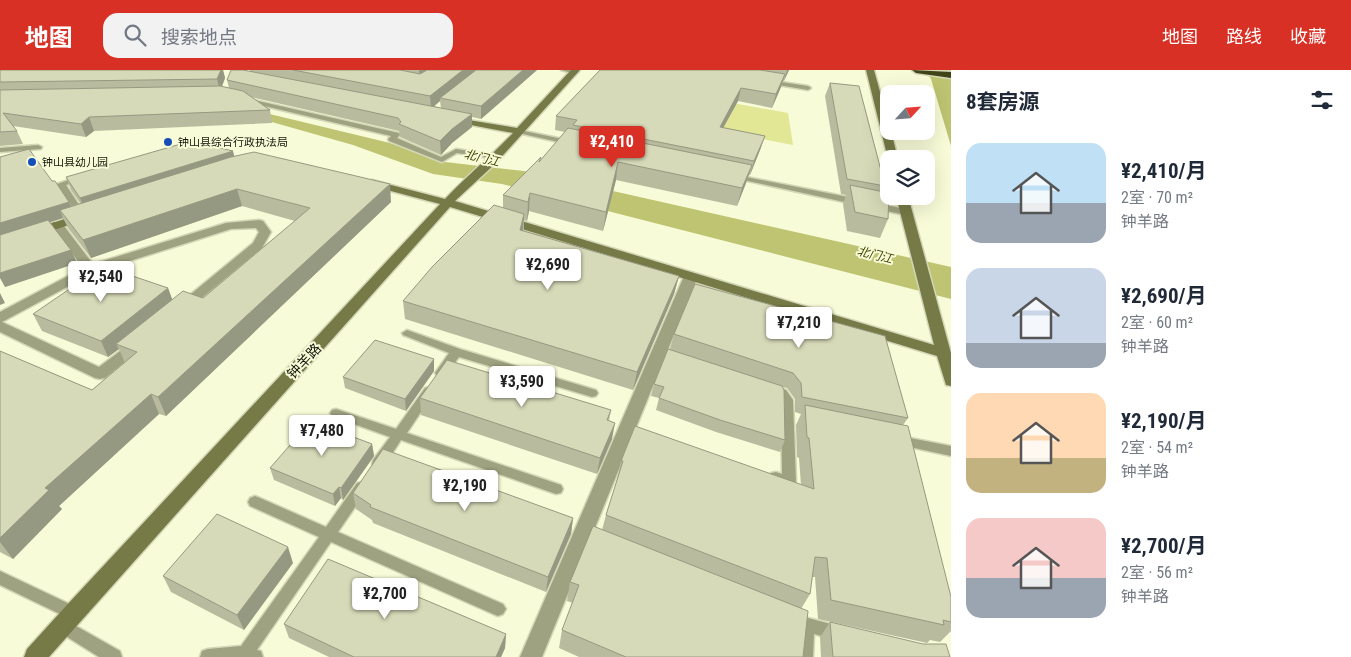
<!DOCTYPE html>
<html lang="zh">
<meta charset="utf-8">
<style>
body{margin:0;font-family:"Roboto Condensed","Noto Sans SC",sans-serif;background:#f2f2f3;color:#1f2937;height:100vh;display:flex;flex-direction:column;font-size:19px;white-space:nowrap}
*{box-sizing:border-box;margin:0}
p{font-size:16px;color:#747a83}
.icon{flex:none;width:28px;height:28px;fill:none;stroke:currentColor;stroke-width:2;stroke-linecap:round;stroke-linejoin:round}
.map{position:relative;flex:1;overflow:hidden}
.sheet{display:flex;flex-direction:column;background:#fff;width:400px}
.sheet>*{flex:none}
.needle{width:32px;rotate:64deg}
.fabs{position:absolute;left:880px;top:15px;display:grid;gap:10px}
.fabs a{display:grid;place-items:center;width:55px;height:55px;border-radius:10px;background:#fff;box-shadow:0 5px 20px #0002;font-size:25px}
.price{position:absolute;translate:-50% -42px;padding:0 11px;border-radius:5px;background:#fff;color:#222;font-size:16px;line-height:32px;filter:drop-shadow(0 1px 2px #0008)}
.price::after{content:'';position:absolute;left:50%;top:30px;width:15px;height:11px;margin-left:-8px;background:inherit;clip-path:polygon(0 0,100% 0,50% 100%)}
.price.active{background:#d93025;color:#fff}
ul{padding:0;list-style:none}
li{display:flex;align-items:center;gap:15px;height:125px;padding:0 15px}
li span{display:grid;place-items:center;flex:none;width:140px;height:100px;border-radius:15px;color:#555}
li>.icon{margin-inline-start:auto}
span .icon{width:60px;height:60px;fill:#fffc;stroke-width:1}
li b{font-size:21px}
h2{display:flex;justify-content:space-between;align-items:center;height:60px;padding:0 15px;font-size:21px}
header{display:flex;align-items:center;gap:30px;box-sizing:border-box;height:70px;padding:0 25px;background:#d93025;color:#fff}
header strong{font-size:24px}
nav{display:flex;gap:28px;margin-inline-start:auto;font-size:18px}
.search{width:350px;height:45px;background:#f2f2f3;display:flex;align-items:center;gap:12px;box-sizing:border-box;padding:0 18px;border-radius:15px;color:#747a83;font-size:19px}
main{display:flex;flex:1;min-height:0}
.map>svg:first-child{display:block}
.green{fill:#e1e794}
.water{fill:#bec471}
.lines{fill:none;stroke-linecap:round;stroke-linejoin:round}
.lane-casing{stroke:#d3d7b6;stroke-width:3}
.street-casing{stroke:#d3d7b6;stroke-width:3}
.secondary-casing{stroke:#d3d7b6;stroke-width:3}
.highway-casing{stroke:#d3d7b6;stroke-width:3}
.lane{fill:#9fa280;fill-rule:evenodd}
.street{fill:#9fa280;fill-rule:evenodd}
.secondary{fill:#767a46;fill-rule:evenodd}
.highway{fill:#404217;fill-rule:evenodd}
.wall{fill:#b9bb9e;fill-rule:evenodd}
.shaded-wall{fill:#969981}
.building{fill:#d7dab8;stroke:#969981}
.poi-dot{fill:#154db9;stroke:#f7fbd7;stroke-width:2}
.labels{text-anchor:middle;stroke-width:4;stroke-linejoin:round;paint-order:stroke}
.far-poi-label{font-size:11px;fill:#17180b;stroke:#f7fbd7;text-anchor:start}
.far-water-label{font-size:12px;font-style:italic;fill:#434502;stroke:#f7fbd7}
.street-label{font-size:14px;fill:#17180b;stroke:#f7fbd7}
</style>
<header>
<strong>地图</strong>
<div class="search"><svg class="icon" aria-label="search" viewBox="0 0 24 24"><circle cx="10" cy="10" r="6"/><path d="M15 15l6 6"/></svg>搜索地点</div>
<nav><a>地图</a><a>路线</a><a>收藏</a></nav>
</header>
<main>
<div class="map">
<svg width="951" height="587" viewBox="0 0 951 587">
<rect width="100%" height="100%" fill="#f7fbd7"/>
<!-- green -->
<path class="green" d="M655,19L788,43L793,75L636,45Z"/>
<!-- water -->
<path class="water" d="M925,0H951V76L931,9Z
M236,36L390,73L445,92L524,101L951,197V229L502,114L433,104L353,75L233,41H0Z"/>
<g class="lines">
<!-- lane casing -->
<g class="lane-casing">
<path id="lane" d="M561,0H574L578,2L575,4Z
M768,10L808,16L811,18L808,20L766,13V11Z
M245,28L399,63L400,65L397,68L441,87L456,79L496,85L500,87L496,89L457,83L442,92L389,71L388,69L391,66L243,31V29Z
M515,59L572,71L576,73L572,75L518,63H515Z
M38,75L42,77L41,79L0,82V78Z
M731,104L858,129L862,132L858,135L734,108L730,106Z
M83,105L87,107L86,109L66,115L87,147L83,150L80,149L57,114Z
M874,133L906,139L910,142L906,145L871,138V134Z
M407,260L460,279L596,320L598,323L596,326L592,327L459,287L445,306H437L435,303L449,283L403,265L402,263Z
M772,316L786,320L793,330L796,411L794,415L789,416L771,411L769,407L771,403L776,402L782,404L781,331L778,326L768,323L766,320L768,317Z
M429,317L435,321L407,363L561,415L563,419L561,423L556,424L401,370L383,398L378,399L373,398L372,394L373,390L390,367L332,346L330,343L332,340L336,339L396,359L425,318Z
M900,366L951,376V386L896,374L894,371L896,368Z
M362,412L367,413L369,417L338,462L503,534L506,539L503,544L498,546L493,544L331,472L257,580L261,581L263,587H200L202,581L208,579L241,576L319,467L250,436L248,432L250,428L255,426L260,428L326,457L357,413Z
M0,501L78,538L81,543L78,548L73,550L68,548L0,515Z
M793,542L808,548L846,558L848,563L846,568L840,571L814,564L813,587H797L799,559L787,554L785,549L787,544Z
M62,548L120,581L122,587H99L56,560L54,555L56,550Z"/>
</g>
<!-- street casing -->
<g class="street-casing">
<path id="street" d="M259,150L263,151L271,162L262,178L186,241H176L174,238L253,173L259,162L256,158L231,159L95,202L2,252L99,297L132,272H142L144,275L142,278L105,308L100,309L95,308L0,262V242L83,198L51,155L53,152H61L93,194L226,153Z
M691,202L698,206L542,587H520L684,206Z"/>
</g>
<!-- secondary casing -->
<g class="secondary-casing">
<path id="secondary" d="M571,0H580L496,93L455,131L934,275L896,126H908L951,283V316L946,315L937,286L450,137L49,587H24L27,579L66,536L440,134L368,115L367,113L368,111L372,110L445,129C467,106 491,86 513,63L450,51V47L517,58Z
M866,0H874L889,54V61H891L898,89H888Z
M83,143L89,147L87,149L0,178V170Z"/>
</g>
<!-- highway casing -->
<g class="highway-casing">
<path id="highway" d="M912,0L951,2V8L916,3Z"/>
</g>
<!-- lane -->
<use href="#lane" class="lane"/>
<!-- street -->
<use href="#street" class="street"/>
<!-- secondary -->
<use href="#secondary" class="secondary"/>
<!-- highway -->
<use href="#highway" class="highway"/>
</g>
<!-- wall -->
<path class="wall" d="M0,0H223L225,8L222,17L229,18L227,10L250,1V0H537L481,49L472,47V57L452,73L441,85L400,67L399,61L251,27L270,40L272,53L94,61L86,67L13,56L17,61L23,74L0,76ZM440,31L441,38L434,36Z
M600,0H789L784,11H783L781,17L772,38L738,31L723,58L765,66L760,80L750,105H749L746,113L737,136L616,110L603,161L529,141L527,151L524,150V161L679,206L674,224L633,320L405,249L403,231L503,138V125L541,90L565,62L555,60L556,46Z
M830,13L885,116L882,122L888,149L880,168L847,161L843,134L846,125L841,124L825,26Z
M234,86L391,132L166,346L159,344L59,436L62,439L13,489L0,482V281L92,320L125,293L119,279L108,287L42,261L33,244L168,218L172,230L203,228L295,151L242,136L91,188L68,158L63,148L50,152L77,193L5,217L0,87L71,136L80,133L71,120L66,107Z
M695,214L908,348L903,355L951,527V561L940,572L930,570L927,573L818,549L815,507H812L810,524L801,539L803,587H579L559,578L562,560L573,533L567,531L570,512L602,460L606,445L617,411L621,391L801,415L799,388L797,387L796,355L801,344L795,342V329L787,318L782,317L785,370L780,382L716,362L656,340L659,328L651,326L654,314L670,279L674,264Z
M434,289V301L406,341L345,318L343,307Z
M420,328L611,340L609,351L612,369L597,404L421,345Z
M372,374L374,386L343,430L341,428L335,436L274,410L270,398Z
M353,423L573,448L571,464L546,522L373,453L372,450L356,439Z
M293,493L244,560L171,522L163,506Z
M830,552L950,587H821L820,567Z
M284,554L506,564L505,578L501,587H329L289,568Z"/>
<!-- shaded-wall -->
<path class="shaded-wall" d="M221,0H223L225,8L220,21L217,9Z
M419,0H433L420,9Z
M463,0H478L440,28V31L431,39L430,26Z
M523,0H537L481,49V36Z
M787,0H789L784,11Z
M785,4L781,17L772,38L776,24Z
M741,18L738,31L716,71L720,57Z
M472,44V57L452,73L441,85L440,71L452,59Z
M89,47L94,61L86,67L81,54Z
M765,66L760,80L750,105L754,91Z
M233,81L236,93L85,141L80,128Z
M618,92L616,110L603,161L606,142Z
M752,95L746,113L737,136L742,118Z
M390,114L391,132L166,346L158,327Z
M237,119L242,136L91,188L83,170Z
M530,123L529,141L527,151L528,132Z
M69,132L75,144L60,140L63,148L0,168V153Z
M524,144L523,161L520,160Z
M71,180L77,193L5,217L0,208V203Z
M679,206L674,224L633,320L637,302Z
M168,218L174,234L116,274L119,279L108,287L101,271Z
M0,223L5,233L0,235Z
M434,289V301L406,341L405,329Z
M151,324L159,344L59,436L62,439L13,489L0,472V468L45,418Z
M615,353L612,369L597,404L600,388Z
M372,374L374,386L343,430L341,418Z
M339,417L341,428L335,436L333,424Z
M573,448L571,464L546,522L548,507Z
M288,477L293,493L244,560L237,545Z
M506,564L505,578L501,587H496Z"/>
<!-- building -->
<path class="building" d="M0,0H221L217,9L0,12Z
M231,0H243L472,44L452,59L440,71L399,54L401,52L398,48L227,10Z
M293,0H400L420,4L427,0H463L430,26Z
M476,0H523L481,36L440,28Z
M600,0H760L785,4L776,24L741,18L720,57L765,66L754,91L573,55L577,50L556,46Z
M830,13L859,16L885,116L847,109Z
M220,16L243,21L270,40L89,47L81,54L3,43L17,61L0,62V20Z
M568,58L752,95L742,118L618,92L606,142L530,123L528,132L503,125L541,87L539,92Z
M191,71L233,81L80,128L66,107Z
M29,79L52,111H55L69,132L0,153V87Z
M254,82L390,114L158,327L151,324L45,418L49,420L0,468V281L92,320L137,282L116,274L183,221L203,228L310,138L237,119L83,170L60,140L231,87Z
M850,115L889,123L888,149L855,142Z
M494,135L524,144L520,160L679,206L637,302L403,231L432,197Z
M48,150L71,180L0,203V165Z
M103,196L168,218L101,271L33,244Z
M695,214L885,266L908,348L802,327L801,313L793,303L674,264Z
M375,270L434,289L405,329L343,307Z
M668,279L782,316L784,320L785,370L720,350L659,328L664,317L654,314Z
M447,290L611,340L607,350L615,353L600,388L420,328Z
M805,335L908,356L951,527V552L943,550L944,555L831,530L827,488L815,487L810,524L606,445L623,391H621L635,356L814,419L809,368L807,367Z
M311,351L372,374L341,418L339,417L333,424L270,398Z
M383,379L573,448L548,507L370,437L371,435L353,423Z
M217,444L288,477L237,545L163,506Z
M593,456L808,541L803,587H626L562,560L579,515L570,512Z
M328,489L506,564L496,587H354L284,554Z
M830,552L923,574H946L950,587H833Z"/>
<!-- markers -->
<g class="poi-dot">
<circle cx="168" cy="72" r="5"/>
<circle cx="32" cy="92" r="5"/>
</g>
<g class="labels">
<!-- far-poi labels -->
<g class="far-poi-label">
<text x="178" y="76">钟山县综合行政执法局</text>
<text x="42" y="96">钟山县幼儿园</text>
</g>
<!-- far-water labels -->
<g class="far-water-label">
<text transform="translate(482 88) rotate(14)" y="4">北门江</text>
<text transform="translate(875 185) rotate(14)" y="4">北门江</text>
</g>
<!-- street labels -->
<g class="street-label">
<text transform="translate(304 291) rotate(-47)" y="5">钟羊路</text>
</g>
</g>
</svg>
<div class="fabs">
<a><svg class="needle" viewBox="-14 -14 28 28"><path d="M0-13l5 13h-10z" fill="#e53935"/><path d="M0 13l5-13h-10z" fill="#747a83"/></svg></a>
<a><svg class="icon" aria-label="layers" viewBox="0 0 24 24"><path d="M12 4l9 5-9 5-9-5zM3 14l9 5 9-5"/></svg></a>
</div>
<b class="price active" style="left:612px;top:98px">¥2,410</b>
<b class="price" style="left:548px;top:221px">¥2,690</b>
<b class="price" style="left:101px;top:233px">¥2,540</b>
<b class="price" style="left:799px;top:279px">¥7,210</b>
<b class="price" style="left:522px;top:338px">¥3,590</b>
<b class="price" style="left:322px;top:387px">¥7,480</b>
<b class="price" style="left:465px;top:442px">¥2,190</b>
<b class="price" style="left:385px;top:550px">¥2,700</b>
</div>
<section class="sheet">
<h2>8套房源<svg class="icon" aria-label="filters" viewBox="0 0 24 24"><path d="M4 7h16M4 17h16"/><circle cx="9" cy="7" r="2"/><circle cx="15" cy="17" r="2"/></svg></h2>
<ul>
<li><span style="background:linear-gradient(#bfe0f5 60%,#9aa5b1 0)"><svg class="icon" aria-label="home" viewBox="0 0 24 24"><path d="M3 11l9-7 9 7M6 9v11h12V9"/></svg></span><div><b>¥2,410/月</b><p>2室 · 70 m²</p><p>钟羊路</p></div></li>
<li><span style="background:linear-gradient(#c9d6e8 75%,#9aa5b1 0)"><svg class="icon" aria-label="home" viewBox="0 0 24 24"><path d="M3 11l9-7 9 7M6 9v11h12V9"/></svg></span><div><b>¥2,690/月</b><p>2室 · 60 m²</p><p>钟羊路</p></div></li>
<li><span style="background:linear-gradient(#ffd9b3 65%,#c2b280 0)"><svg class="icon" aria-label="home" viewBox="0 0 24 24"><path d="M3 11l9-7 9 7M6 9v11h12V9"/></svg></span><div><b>¥2,190/月</b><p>2室 · 54 m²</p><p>钟羊路</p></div></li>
<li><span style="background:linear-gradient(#f6c9c9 60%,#9aa5b1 0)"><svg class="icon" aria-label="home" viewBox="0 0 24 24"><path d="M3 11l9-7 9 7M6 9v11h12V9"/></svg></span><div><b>¥2,700/月</b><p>2室 · 56 m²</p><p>钟羊路</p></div></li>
</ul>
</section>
</main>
